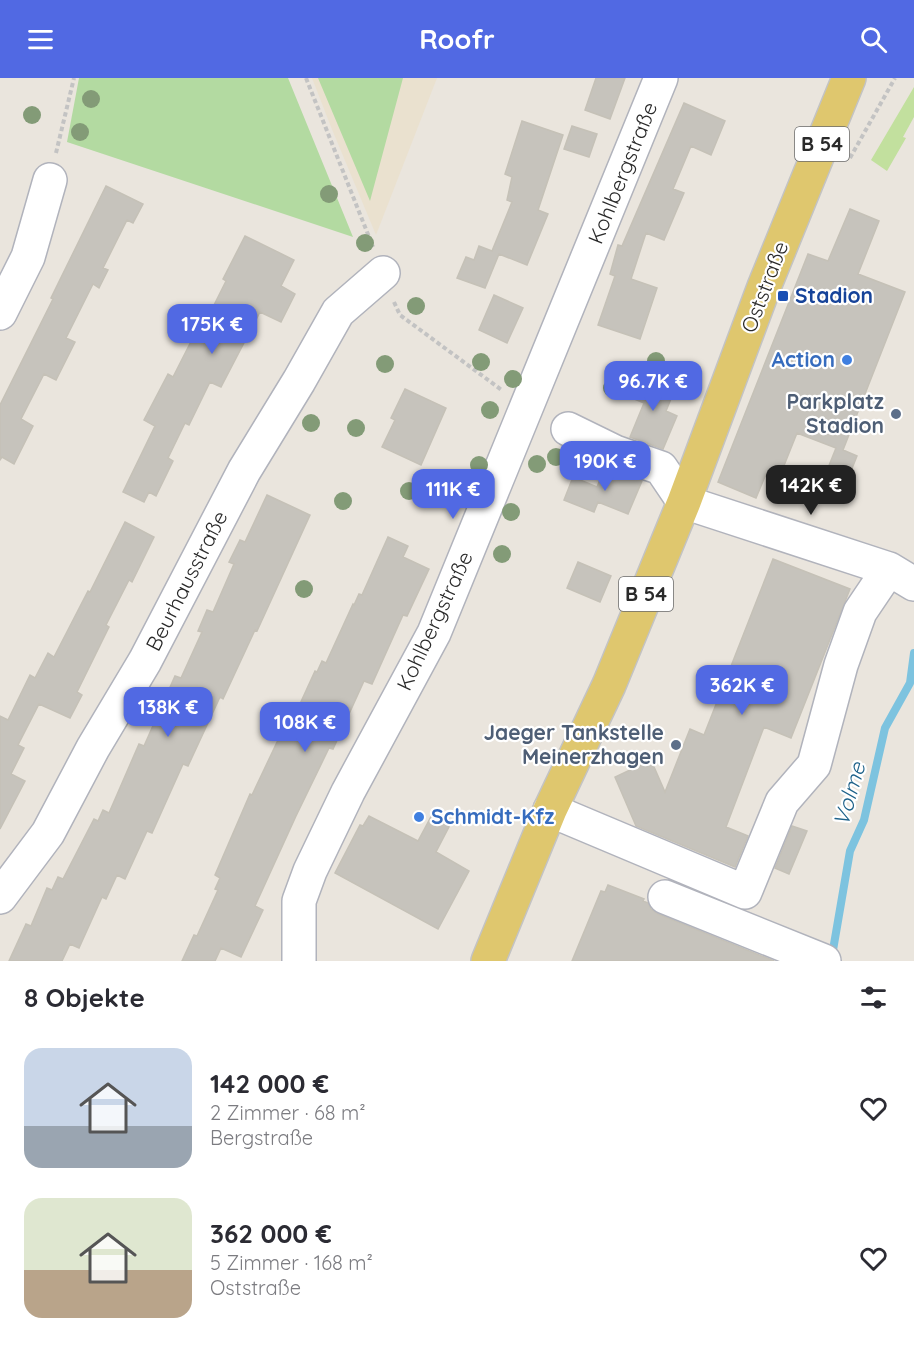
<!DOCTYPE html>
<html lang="de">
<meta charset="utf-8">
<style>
body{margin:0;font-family:Quicksand,sans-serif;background:#f7f7f7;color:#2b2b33;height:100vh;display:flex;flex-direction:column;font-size:22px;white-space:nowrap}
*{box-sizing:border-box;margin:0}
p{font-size:20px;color:#7c7c81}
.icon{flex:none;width:33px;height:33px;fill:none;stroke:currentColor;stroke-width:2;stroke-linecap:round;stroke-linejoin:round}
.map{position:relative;height:883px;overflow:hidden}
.drawer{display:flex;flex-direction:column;background:#fff;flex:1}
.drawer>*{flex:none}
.price{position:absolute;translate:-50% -51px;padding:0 14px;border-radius:12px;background:#5169e3;color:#fff;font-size:20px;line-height:39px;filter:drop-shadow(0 2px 3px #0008)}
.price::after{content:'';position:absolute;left:50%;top:36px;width:18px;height:14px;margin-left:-9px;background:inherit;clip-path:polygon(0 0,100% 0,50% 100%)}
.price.active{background:#222;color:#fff}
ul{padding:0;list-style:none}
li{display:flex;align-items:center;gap:18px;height:150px;padding:0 24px}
li span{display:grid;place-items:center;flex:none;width:168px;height:120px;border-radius:18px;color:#555}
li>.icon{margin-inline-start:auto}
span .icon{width:72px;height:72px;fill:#fffc;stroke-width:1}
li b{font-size:26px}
h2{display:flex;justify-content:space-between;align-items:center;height:72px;padding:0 24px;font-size:26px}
header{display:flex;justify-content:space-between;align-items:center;height:78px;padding:0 24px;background:#5169e3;color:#fff;font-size:27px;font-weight:700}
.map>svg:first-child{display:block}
.education{fill:#eae1cf}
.green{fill:#b3daa1}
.pitch{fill:#c2e09e}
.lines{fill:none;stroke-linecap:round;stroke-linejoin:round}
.stream{stroke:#7dc3df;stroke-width:8}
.building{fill:#c6c3bc;stroke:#c5c1b7;stroke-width:1.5}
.minor-casing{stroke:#b1b3bc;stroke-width:36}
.major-casing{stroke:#c3c3c3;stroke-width:36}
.path{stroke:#c3c3c3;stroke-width:4;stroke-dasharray:4.5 3;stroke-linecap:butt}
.minor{stroke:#fff;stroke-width:33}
.major{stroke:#dfc76e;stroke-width:33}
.tree{fill:#839b77}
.transit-dot{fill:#1a4fb4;stroke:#fff;stroke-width:2}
.shop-dot{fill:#3f7fe0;stroke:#fff;stroke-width:2}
.service-dot{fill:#5c6f8a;stroke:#fff;stroke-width:2}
.labels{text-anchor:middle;stroke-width:4.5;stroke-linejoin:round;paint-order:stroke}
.shield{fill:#fff;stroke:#6a6a6a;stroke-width:1.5}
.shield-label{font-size:20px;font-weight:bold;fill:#2a2a2a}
.street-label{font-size:21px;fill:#2a2a2a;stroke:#fff}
.transit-label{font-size:21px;font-weight:bold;fill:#164399;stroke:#fff;text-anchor:start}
.shop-label{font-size:21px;font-weight:bold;fill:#366cbe;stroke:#fff;text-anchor:end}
.service-label{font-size:21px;font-weight:bold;fill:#4e5e75;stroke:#fff;text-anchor:end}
.water-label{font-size:22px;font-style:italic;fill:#1e628a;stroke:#fff}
</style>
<header><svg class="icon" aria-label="menu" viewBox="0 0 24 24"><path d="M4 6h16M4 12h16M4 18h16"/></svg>Roofr<svg class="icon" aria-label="search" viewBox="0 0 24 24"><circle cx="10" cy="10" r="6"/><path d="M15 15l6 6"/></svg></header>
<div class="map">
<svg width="914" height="883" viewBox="0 0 914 883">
<rect width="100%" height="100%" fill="#eae5dd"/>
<!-- education -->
<path class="education" d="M312,0H437L376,157L331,49Z"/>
<!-- green -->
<path class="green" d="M79,0H288L353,159L67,64Z
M318,0H403L370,123Z"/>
<!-- pitch -->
<path class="pitch" d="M914,9V39L903,59L906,60L887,93L871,82Z"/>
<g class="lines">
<!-- stream -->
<path class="stream" d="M833,872L850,773L864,742L885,650L910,605L914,575"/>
</g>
<!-- building -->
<path class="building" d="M596,0H625L610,41L585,32Z
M684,25L725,43L711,77L691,68L673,111L684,115L664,162L646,155L631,201L657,210L640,261L598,247L615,198L610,196L618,167L622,168Z
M522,43L563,57L538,132L548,136L527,187L499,176L485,210L457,200L466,179L474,182L479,168L492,173L512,124L507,122L512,99L505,96Z
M572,48L597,56L589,79L564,71Z
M106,108L143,126L133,145L127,142L103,190L108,192L99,210L93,206L66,260L75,264L56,302L44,296L21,341L33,348L14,386L2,379L0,382V327L53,221L51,220Z
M850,131L879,143L858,196L905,214L843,372L857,378L839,423L818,415L836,370L797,355L779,400L766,396L756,420L718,404L808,176L828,183Z
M245,158L294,182L281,208L295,216L281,244L260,234L221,309L210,304L189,347L185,345L168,380L173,383L156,418L149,414L144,424L123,414L155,348L144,342L168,296L173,299L204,238L208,239L226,203L223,201Z
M494,217L523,230L507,265L479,252Z
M649,294L668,301L664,312L673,316L666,333L677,338L663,371L630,359L644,325L632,320L639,302L645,305Z
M405,311L446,330L421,387L382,369L395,342L391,340Z
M604,392L608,394L609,392L642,403L628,436L598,424L594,434L564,422L573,399L597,409Z
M267,417L310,437L257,553L255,552L223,621L220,619L188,688L183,686L152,755L147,753L125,801L117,797L106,821L102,819L79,870L70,866L62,883H9L26,846L31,848L47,810L52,812L58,799L63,801L94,741L98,743L103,732L109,735L139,666L144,668L175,598L181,600L202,554L198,553L207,532L213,534L234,486L229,484L240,462L245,464Z
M125,444L154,459L132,504L129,502L106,547L109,549L77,614L82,617L70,640L39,626L18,667L24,670L11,696L25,703L0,751V638L8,642L30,597L35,600L48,575L54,579L88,513L90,514Z
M388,459L408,468L403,479L429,491L407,538L403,537L372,606L364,603L333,671L329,670L296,738L255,828L263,832L241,879L221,870L215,883H182L194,857L197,858L218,812L215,811L220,800L215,797L250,716L252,717L279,660H281L286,649L289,650L315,593L317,594L322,583L326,585L353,526L354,527L359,516L362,517Z
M773,481L850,511L791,660L764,649L726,749L748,758L735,789L636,748L615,699L651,682L665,714L690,651L704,657Z
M578,484L611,498L600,524L567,510Z
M434,733L452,743L436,774L469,793L438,851L335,795L360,747L363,748L369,738L418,763Z
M792,748L807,753L789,796L775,790Z
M608,807L644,821L643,823L648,825L651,831L658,836L774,883H572L601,813L605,814Z"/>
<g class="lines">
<!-- minor casing -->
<g class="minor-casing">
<path id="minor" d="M0,235L28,179L50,102
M568,351L615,374L661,390L684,424L889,491L914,506
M550,732L745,814L782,724L814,687L841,587L860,534L889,491
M0,819L48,755L93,670L145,583L244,393L299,303L338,234L383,195
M665,819L824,883
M299,883V823L310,793L348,714L434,555L661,0"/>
</g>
<!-- major casing -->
<g class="major-casing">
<path id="major" d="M488,883L550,732L609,607L684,424L764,209L849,0"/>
</g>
<!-- path -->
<path class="path" d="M306,0L373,169
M56,75L74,0
M850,80L895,0
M394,224L400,237L503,313"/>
<!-- minor -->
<use href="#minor" class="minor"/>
<!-- major -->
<use href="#major" class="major"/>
</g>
<!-- trees -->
<g class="tree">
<circle cx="91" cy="21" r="9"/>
<circle cx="32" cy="37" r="9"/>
<circle cx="80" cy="54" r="9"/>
<circle cx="329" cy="116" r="9"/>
<circle cx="365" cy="165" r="9"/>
<circle cx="416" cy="228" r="9"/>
<circle cx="656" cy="283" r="9"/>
<circle cx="481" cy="284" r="9"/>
<circle cx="385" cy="286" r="9"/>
<circle cx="676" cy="292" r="9"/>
<circle cx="513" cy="301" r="9"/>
<circle cx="612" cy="310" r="9"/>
<circle cx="490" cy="332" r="9"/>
<circle cx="311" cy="345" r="9"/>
<circle cx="356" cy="350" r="9"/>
<circle cx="556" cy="379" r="9"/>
<circle cx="537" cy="386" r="9"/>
<circle cx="479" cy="387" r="9"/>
<circle cx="409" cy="413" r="9"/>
<circle cx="343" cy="423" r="9"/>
<circle cx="511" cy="434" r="9"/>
<circle cx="502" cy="476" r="9"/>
<circle cx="304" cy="511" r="9"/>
</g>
<!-- markers -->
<rect class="transit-dot" x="777" y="212" width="12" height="12" rx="3"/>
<g class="shop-dot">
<circle cx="847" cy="282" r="6"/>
<circle cx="419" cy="739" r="6"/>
</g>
<g class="service-dot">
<circle cx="896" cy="336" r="6"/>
<circle cx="676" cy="667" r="6"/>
</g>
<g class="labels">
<!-- shield labels -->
<g class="shield">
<rect x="795" y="49" width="54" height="34" rx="4.5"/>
<rect x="619" y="499" width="54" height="34" rx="4.5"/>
</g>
<g class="shield-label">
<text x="822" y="73">B 54</text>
<text x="646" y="523">B 54</text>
</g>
<!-- street labels -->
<g class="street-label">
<text transform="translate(623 95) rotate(-68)" y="7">Kohlbergstraße</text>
<text transform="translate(765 209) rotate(-69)" y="7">Oststraße</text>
<text transform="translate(187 503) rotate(-63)" y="7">Beurhausstraße</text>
<text transform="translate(435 543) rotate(-65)" y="7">Kohlbergstraße</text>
</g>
<!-- transit labels -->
<g class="transit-label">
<text x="795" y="225">Stadion</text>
</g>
<!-- shop labels -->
<g class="shop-label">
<text x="835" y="289">Action</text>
<text x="431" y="746" text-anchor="start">Schmidt-Kfz</text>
</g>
<!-- service labels -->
<g class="service-label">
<text x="884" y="331">Parkplatz<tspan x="884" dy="24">Stadion</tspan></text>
<text x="664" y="662">Jaeger Tankstelle<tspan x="664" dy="24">Meinerzhagen</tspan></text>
</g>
<!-- water labels -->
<g class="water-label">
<text transform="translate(849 716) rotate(-74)" y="8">Volme</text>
</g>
</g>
</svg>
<b class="price" style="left:212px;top:277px">175K €</b>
<b class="price" style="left:653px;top:334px">96.7K €</b>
<b class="price" style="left:605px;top:414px">190K €</b>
<b class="price active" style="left:811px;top:438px">142K €</b>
<b class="price" style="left:453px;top:442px">111K €</b>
<b class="price" style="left:742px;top:638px">362K €</b>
<b class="price" style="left:168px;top:660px">138K €</b>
<b class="price" style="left:305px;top:675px">108K €</b>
</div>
<section class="drawer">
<h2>8 Objekte<svg class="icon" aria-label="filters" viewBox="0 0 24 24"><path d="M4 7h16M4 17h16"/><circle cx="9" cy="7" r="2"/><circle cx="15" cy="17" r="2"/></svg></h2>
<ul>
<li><span style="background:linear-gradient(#c9d6e8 65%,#9aa5b1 0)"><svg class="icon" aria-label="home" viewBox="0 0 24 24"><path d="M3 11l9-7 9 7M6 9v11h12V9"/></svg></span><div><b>142 000 €</b><p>2 Zimmer · 68 m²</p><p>Bergstraße</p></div><svg class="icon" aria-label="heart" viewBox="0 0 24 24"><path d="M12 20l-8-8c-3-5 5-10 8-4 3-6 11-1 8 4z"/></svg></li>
<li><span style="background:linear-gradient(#dfe7d0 60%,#b9a48a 0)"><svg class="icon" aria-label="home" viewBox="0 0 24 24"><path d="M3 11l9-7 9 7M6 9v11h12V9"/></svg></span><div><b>362 000 €</b><p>5 Zimmer · 168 m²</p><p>Oststraße</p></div><svg class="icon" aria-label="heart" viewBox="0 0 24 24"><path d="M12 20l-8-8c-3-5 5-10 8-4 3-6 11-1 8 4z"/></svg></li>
</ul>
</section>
